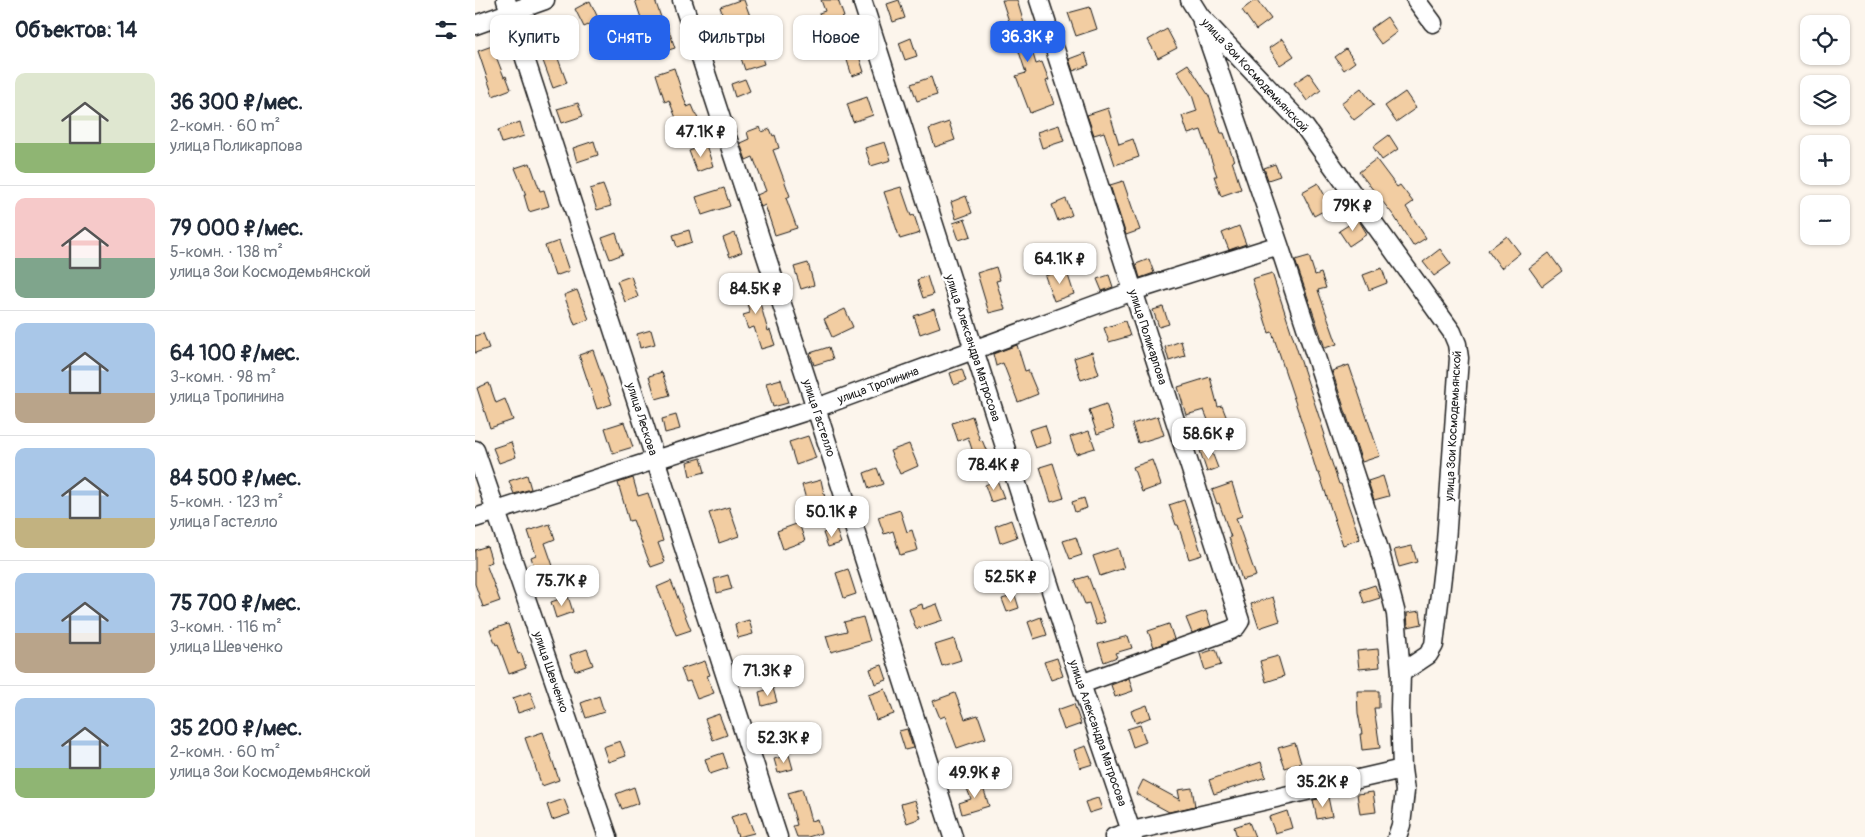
<!DOCTYPE html>
<html lang="ru">
<meta charset="utf-8">
<style>
body{margin:0;font-family:Pangolin,sans-serif;background:#f2f2f3;color:#1f2937;height:100vh;display:flex;flex-direction:column;font-size:19px;white-space:nowrap}
*{box-sizing:border-box;margin:0}
p{font-size:16px;color:#747a83}
.icon{flex:none;width:28px;height:28px;fill:none;stroke:currentColor;stroke-width:2;stroke-linecap:round;stroke-linejoin:round}
.map{position:relative;flex:1;overflow:hidden}
.sheet{display:flex;flex-direction:column;background:#fff;width:475px}
.sheet>*{flex:none}
.top-card{position:absolute;left:15px;top:15px;width:475px;height:45px;display:flex;gap:10px}
.controls{position:absolute;left:1325px;top:15px;display:grid;gap:10px}
.controls a{display:grid;place-items:center;width:50px;height:50px;border-radius:10px;background:#fff;box-shadow:0 1px 4px #0004;font-size:25px}
.price{position:absolute;translate:-50% -42px;padding:0 11px;border-radius:10px;background:#fff;color:#222;font-size:16px;line-height:32px;filter:drop-shadow(0 1px 2px #0008)}
.price::after{content:'';position:absolute;left:50%;top:30px;width:15px;height:11px;margin-left:-8px;background:inherit;clip-path:polygon(0 0,100% 0,50% 100%)}
.price.active{background:#2563eb;color:#fff}
ul{padding:0;list-style:none}
li{display:flex;align-items:center;gap:15px;height:125px;padding:0 15px}
li+li{border-top:1px solid #e0e1e3}
li span{display:grid;place-items:center;flex:none;width:140px;height:100px;border-radius:10px;color:#555}
li>.icon{margin-inline-start:auto}
span .icon{width:60px;height:60px;fill:#fffc;stroke-width:1}
li b{font-size:21px}
h2{display:flex;justify-content:space-between;align-items:center;height:60px;padding:0 15px;font-size:21px}
.pill{padding:0 18px;border-radius:10px;background:#fff;box-shadow:0 1px 4px #0004;font-size:18px;line-height:45px}
.pill.active{background:#2563eb;color:#fff}
main{display:flex;flex:1;min-height:0}
.map>svg:first-child{display:block}
.building{fill:#f2cda2;stroke:#1c1c1c}
.lines{fill:none;stroke-linecap:round;stroke-linejoin:round}
.minor-casing{stroke:#1c1c1c;stroke-width:21}
.minor{stroke:#fff;stroke-width:18}
.labels{text-anchor:middle;stroke-width:5;stroke-linejoin:round;paint-order:stroke}
.street-label{font-size:12px;fill:#1c1c1c;stroke:#fff}
</style>
<main>
<section class="sheet">
<h2>Объектов: 14<svg class="icon" aria-label="filters" viewBox="0 0 24 24"><path d="M4 7h16M4 17h16"/><circle cx="9" cy="7" r="2"/><circle cx="15" cy="17" r="2"/></svg></h2>
<ul>
<li><span style="background:linear-gradient(#dfe7d0 70%,#8fb573 0)"><svg class="icon" aria-label="home" viewBox="0 0 24 24"><path d="M3 11l9-7 9 7M6 9v11h12V9"/></svg></span><div><b>36 300 ₽/мес.</b><p>2-комн. · 60 m²</p><p>улица Поликарпова</p></div></li>
<li><span style="background:linear-gradient(#f6c9c9 60%,#7fa58c 0)"><svg class="icon" aria-label="home" viewBox="0 0 24 24"><path d="M3 11l9-7 9 7M6 9v11h12V9"/></svg></span><div><b>79 000 ₽/мес.</b><p>5-комн. · 138 m²</p><p>улица Зои Космодемьянской</p></div></li>
<li><span style="background:linear-gradient(#a9c7e8 70%,#b9a48a 0)"><svg class="icon" aria-label="home" viewBox="0 0 24 24"><path d="M3 11l9-7 9 7M6 9v11h12V9"/></svg></span><div><b>64 100 ₽/мес.</b><p>3-комн. · 98 m²</p><p>улица Тропинина</p></div></li>
<li><span style="background:linear-gradient(#a9c7e8 70%,#c2b280 0)"><svg class="icon" aria-label="home" viewBox="0 0 24 24"><path d="M3 11l9-7 9 7M6 9v11h12V9"/></svg></span><div><b>84 500 ₽/мес.</b><p>5-комн. · 123 m²</p><p>улица Гастелло</p></div></li>
<li><span style="background:linear-gradient(#a9c7e8 60%,#b9a48a 0)"><svg class="icon" aria-label="home" viewBox="0 0 24 24"><path d="M3 11l9-7 9 7M6 9v11h12V9"/></svg></span><div><b>75 700 ₽/мес.</b><p>3-комн. · 116 m²</p><p>улица Шевченко</p></div></li>
<li><span style="background:linear-gradient(#a9c7e8 70%,#8fb573 0)"><svg class="icon" aria-label="home" viewBox="0 0 24 24"><path d="M3 11l9-7 9 7M6 9v11h12V9"/></svg></span><div><b>35 200 ₽/мес.</b><p>2-комн. · 60 m²</p><p>улица Зои Космодемьянской</p></div></li>
</ul>
</section>
<div class="map">
<svg width="1390" height="837" viewBox="0 0 1390 837">
<rect width="100%" height="100%" fill="#fcf5ec"/>
<filter id="ink" filterUnits="userSpaceOnUse"><feTurbulence type="fractalNoise" baseFrequency=".02" numOctaves="2"/><feDisplacementMap in="SourceGraphic" scale="10" xChannelSelector="R" yChannelSelector="G"/><feConvolveMatrix kernelMatrix="1 2 1 2 8 2 1 2 1" color-interpolation-filters="sRGB"/></filter>
<g filter="url(#ink)">
<!-- building -->
<path class="building" d="M160,0H180L189,26L192,25L200,48L181,54L171,20L167,21Z
M265,0H269L275,16L251,24L245,7Z
M346,0H363L369,17L348,24L344,13L350,11Z
M424,0L430,18L418,22L412,4Z
M527,0H542L561,64L567,62L574,80L571,81L579,104L555,113L541,76L551,73Z
M780,0H782L796,19L781,30L767,10Z
M115,1L124,20L109,27L100,9Z
M615,7L622,29L601,36L593,13Z
M912,17L922,32L906,44L895,29Z
M71,26L92,83L78,88L57,31Z
M692,29L702,48L683,58L673,40Z
M436,38L442,56L430,60L424,43Z
M807,39L819,56L805,65L794,48Z
M17,46L29,77L31,76L36,89L18,96L3,51Z
M284,48L289,64L270,70L265,55Z
M871,49L880,62L869,70L860,57Z
M383,53L389,72L377,76L371,57Z
M610,53L614,65L598,71L594,59Z
M713,64L734,96L746,133H749L759,161H757L766,189L746,196L739,176H742L726,130L713,134L707,116L722,111L717,95L702,71Z
M199,68L212,107L217,105L223,119L204,126L194,100L190,102L181,74Z
M834,73L846,90L832,101L819,83Z
M456,77L462,95L442,101L436,84Z
M270,79L275,91L260,97L256,84Z
M886,88L899,105L879,120L866,103Z
M930,92L941,108L921,122L910,106Z
M392,97L398,115L378,122L372,104Z
M103,103L108,116L87,123L82,109Z
M633,108L644,144L658,139L664,157L640,165L629,132L619,135L612,115Z
M45,122L49,136L27,143L23,130Z
M474,122L480,140L460,147L454,129Z
M584,125L589,141L567,148L562,132Z
M285,127L287,132L295,129L298,136L300,135L304,148L298,150L315,196L311,198L322,228L300,235L290,205L286,207L282,195L291,191L278,157L271,160L265,143L274,139L272,132Z
M914,135L923,149L907,160L898,147Z
M119,141L123,155L102,162L98,148Z
M410,142L416,160L396,166L390,148Z
M231,145L238,166L222,172L214,151Z
M901,159L922,187L925,185L938,202L931,207L951,238L938,246L919,216L884,172Z
M55,163L65,191L69,190L74,206L54,212L49,195H51L40,168Z
M800,164L805,176L793,180L789,168Z
M648,181L665,230L651,235L635,185Z
M843,183L856,207L839,216L827,192Z
M128,185L136,206L122,210L115,189Z
M426,187L436,216L439,215L445,233L425,239L409,192Z
M249,188L255,206L227,215L221,197Z
M491,196L497,213L481,219L476,202Z
M591,199L597,215L583,221L577,205Z
M490,219L496,236L484,240L478,223Z
M883,219L892,234L874,246L864,231Z
M764,226L771,244L754,250L747,233Z
M214,230L217,242L202,247L198,235Z
M141,233L148,254L135,259L127,238Z
M260,233L267,252L255,257L248,238Z
M1032,236L1045,253L1026,268L1013,250Z
M84,241L94,271L80,276L70,246Z
M965,249L976,264L959,276L948,262Z
M1074,253L1087,271L1067,286L1054,268Z
M834,256L840,275L846,273L851,288L843,290L862,344L850,348L820,260Z
M674,259L679,273L665,278L661,264Z
M333,263L339,285L326,289L319,267Z
M521,267L525,280L521,281L530,309L514,313L502,273Z
M907,268L912,283L894,290L888,275Z
M591,269L599,294L579,301L570,276Z
M797,273L850,435L848,436L864,484H866L885,539L868,545L844,473H842L836,453H837L797,332L794,333L777,279Z
M634,275L638,287L627,291L622,279Z
M156,276L163,297L150,302L142,281Z
M452,276L458,295L448,298L442,280Z
M278,278L293,331L295,330L300,345L286,349L279,327L273,329L268,315L275,313L265,283Z
M102,290L114,319L100,325L89,295Z
M688,307L694,324L684,327L678,310Z
M370,309L378,327L357,337L349,319Z
M459,309L465,327L445,334L439,316Z
M650,321L655,336L634,342L629,328Z
M176,330L180,344L165,348L162,334Z
M8,333L14,348L0,353V336Z
M706,341L710,356L694,361L690,347Z
M542,345L550,371L553,370L563,394L543,402L528,363L521,366L518,354Z
M354,347L358,359L339,365L335,353Z
M118,350L137,404L122,409L104,355Z
M617,352L624,374L606,380L599,358Z
M874,365L905,456L887,462L857,371Z
M487,369L491,381L479,385L475,373Z
M187,372L195,395L181,399L174,376Z
M735,377L743,407L747,406L756,429L739,435L729,410L711,415L703,387Z
M306,379L313,403L298,407L291,383Z
M14,383L21,403L30,399L38,420L15,428L2,388Z
M631,404L639,428L622,434L614,410Z
M201,415L205,429L190,433L187,419Z
M497,416L505,441L507,440L514,457L501,462L493,437L483,441L477,423Z
M683,416L689,435L663,443L657,424Z
M149,422L158,447L138,453L130,428Z
M570,425L576,443L560,448L554,430Z
M614,431L620,448L601,454L595,437Z
M333,436L341,458L321,465L314,442Z
M36,442L41,457L24,463L18,448Z
M434,444L443,466L425,474L415,451Z
M735,447L743,468L732,472L725,451Z
M226,458L230,472L215,476L212,462Z
M677,460L686,485L667,492L658,467Z
M578,463L589,498L576,502L565,467Z
M402,468L408,484L394,489L389,473Z
M52,475L56,489L39,494L34,481Z
M908,476L914,496L899,500L893,481Z
M158,478L163,496L173,493L188,541L183,543L190,562L176,567L158,520L154,521L143,483Z
M346,480L350,498L332,503L327,485Z
M522,480L529,498L516,502L510,485Z
M757,483L767,516L761,518L781,576L767,580L754,537H756L744,503L742,504L737,490Z
M609,498L612,508L600,512L597,502Z
M709,500L727,555L714,559L703,525H701L694,505Z
M254,507L264,536L244,543L234,513Z
M425,510L432,532L437,530L443,550L425,555L418,531L409,534L403,517Z
M536,520L542,537L525,543L520,526Z
M324,523L330,541L308,549L302,531Z
M75,524L80,539L70,543L78,566L61,573L56,557L61,555L53,531Z
M361,529L366,543L353,547L348,533Z
M601,537L607,555L595,559L588,541Z
M12,546L17,562L11,564L25,601L8,607L0,584V550Z
M937,546L942,562L924,567L919,550Z
M643,548L649,568L625,576L618,556Z
M552,564L557,582L540,587L534,569Z
M373,569L381,594L369,598L361,573Z
M253,575L257,589L242,593L239,579Z
M613,576L630,622L621,625L614,603L610,604L600,580Z
M196,581L216,630L201,635L182,587Z
M900,585L905,598L889,603L885,590Z
M540,595L544,608L532,612L527,599Z
M93,596L98,612L81,618L76,602Z
M798,597L805,621L784,628L776,604Z
M447,604L448,609L462,604L468,620L441,629L434,609Z
M731,611L736,626L717,633L711,618Z
M945,611L947,624L933,627L932,613Z
M388,617L395,641L356,652L351,636L372,631L369,622Z
M566,617L572,635L559,639L553,622Z
M274,620L278,634L263,638L260,624Z
M33,624L43,654L46,653L51,668L34,674L23,644L21,645L15,630Z
M694,624L699,639L679,647L673,631Z
M653,636L657,648L640,653L642,657L629,662L623,644Z
M479,639L486,660L467,666L460,645Z
M112,649L118,665L100,671L95,655Z
M741,649L746,665L730,670L725,654Z
M903,649L905,667L884,669L882,651Z
M803,656L809,676L791,682L785,661Z
M283,658L287,672L272,676L268,662Z
M582,658L588,676L576,680L569,662Z
M230,661L235,675L232,676L239,693L222,699L215,681L211,682L206,669Z
M407,665L412,680L400,684L395,669Z
M654,678L658,691L640,697L636,685Z
M298,688L302,702L287,706L284,692Z
M410,689L419,714L401,720L393,695Z
M882,691H904V708H899L905,748L887,750L885,734H887L883,713Z
M55,692L61,707L43,713L38,698Z
M480,693L490,719L503,715L511,738L482,748L470,716L465,718L458,701Z
M124,696L129,712L111,718L106,703Z
M599,704L606,724L589,730L582,710Z
M672,705L676,717L661,723L656,711Z
M244,714L252,735L238,740L230,719Z
M665,725L671,742L658,747L652,729Z
M432,729L438,748L430,750L424,731Z
M68,732L84,780L67,786L50,738Z
M145,741L151,756L133,762L128,747Z
M820,743L826,763L810,768L803,748Z
M611,746L618,764L605,768L599,750Z
M248,753L253,768L235,774L230,759Z
M314,755L318,769L303,773L299,759Z
M786,762L791,777L739,794L734,780Z
M668,780L705,800L703,790L717,788L720,806L694,812L661,794Z
M506,781L514,806L487,814L484,803L496,799L491,786Z
M159,787L164,803L147,809L141,794Z
M327,789L336,821L342,819L346,833L333,837H322L318,826L322,825L313,793Z
M898,792L901,812L885,814L882,794Z
M853,797L857,816L842,819L838,800Z
M623,798L627,809L614,813L610,802Z
M89,799L95,814L77,820L72,805Z
M440,800L446,818L432,823L426,804Z
M812,811L817,828L800,833L794,817Z
M271,812L279,833L263,837L256,817Z
M774,822L780,837H762L759,827Z"/>
<g class="lines">
<!-- minor casing -->
<g class="minor-casing">
<path id="minor" d="M31,0L303,837
M207,0L341,408L478,837
M387,0L606,684L658,837
M564,0L765,621L761,627L756,630L606,684
M715,0L725,16L829,126L977,332L982,344L984,358L971,542L959,645L953,655L926,673L925,709L927,769L930,791L926,825L922,837
M941,0L958,23
M727,22L804,245L904,549L921,614L926,673
M0,25L70,0
M0,450L133,837
M0,518L341,408L658,291L804,245
M639,837L657,831L927,769"/>
</g>
<!-- minor -->
<use href="#minor" class="minor"/>
</g>
</g>
<g class="labels">
<!-- street labels -->
<g class="street-label">
<text transform="translate(780 75) rotate(47)" y="4">улица Зои Космодемьянской</text>
<text transform="translate(673 337) rotate(72)" y="4">улица Поликарпова</text>
<text transform="translate(498 348) rotate(72)" y="4">улица Александра Матросова</text>
<text transform="translate(403 385) rotate(-20)" y="4">улица Тропинина</text>
<text transform="translate(344 418) rotate(72)" y="4">улица Гастелло</text>
<text transform="translate(167 419) rotate(72)" y="4">улица Лескова</text>
<text transform="translate(978 426) rotate(-87)" y="4">улица Зои Космодемьянской</text>
<text transform="translate(76 672) rotate(71)" y="4">улица Шевченко</text>
<text transform="translate(623 733) rotate(71)" y="4">улица Александра Матросова</text>
</g>
</g>
</svg>
<div class="controls">
<a><svg class="icon" aria-label="locate" viewBox="0 0 24 24"><circle cx="12" cy="12" r="6"/><path d="M12 2v4M12 18v4M2 12h4M18 12h4"/></svg></a>
<a><svg class="icon" aria-label="layers" viewBox="0 0 24 24"><path d="M12 4l9 5-9 5-9-5zM3 14l9 5 9-5"/></svg></a>
<a>+</a>
<a>−</a>
</div>
<b class="price active" style="left:553px;top:63px">36.3K ₽</b>
<b class="price" style="left:226px;top:158px">47.1K ₽</b>
<b class="price" style="left:878px;top:232px">79K ₽</b>
<b class="price" style="left:585px;top:285px">64.1K ₽</b>
<b class="price" style="left:281px;top:315px">84.5K ₽</b>
<b class="price" style="left:734px;top:460px">58.6K ₽</b>
<b class="price" style="left:519px;top:491px">78.4K ₽</b>
<b class="price" style="left:357px;top:538px">50.1K ₽</b>
<b class="price" style="left:536px;top:603px">52.5K ₽</b>
<b class="price" style="left:87px;top:607px">75.7K ₽</b>
<b class="price" style="left:293px;top:697px">71.3K ₽</b>
<b class="price" style="left:309px;top:764px">52.3K ₽</b>
<b class="price" style="left:500px;top:799px">49.9K ₽</b>
<b class="price" style="left:848px;top:808px">35.2K ₽</b>
<div class="top-card">
<a class="pill">Купить</a>
<a class="pill active">Снять</a>
<a class="pill">Фильтры</a>
<a class="pill">Новое</a>
</div>
</div>
</main>
